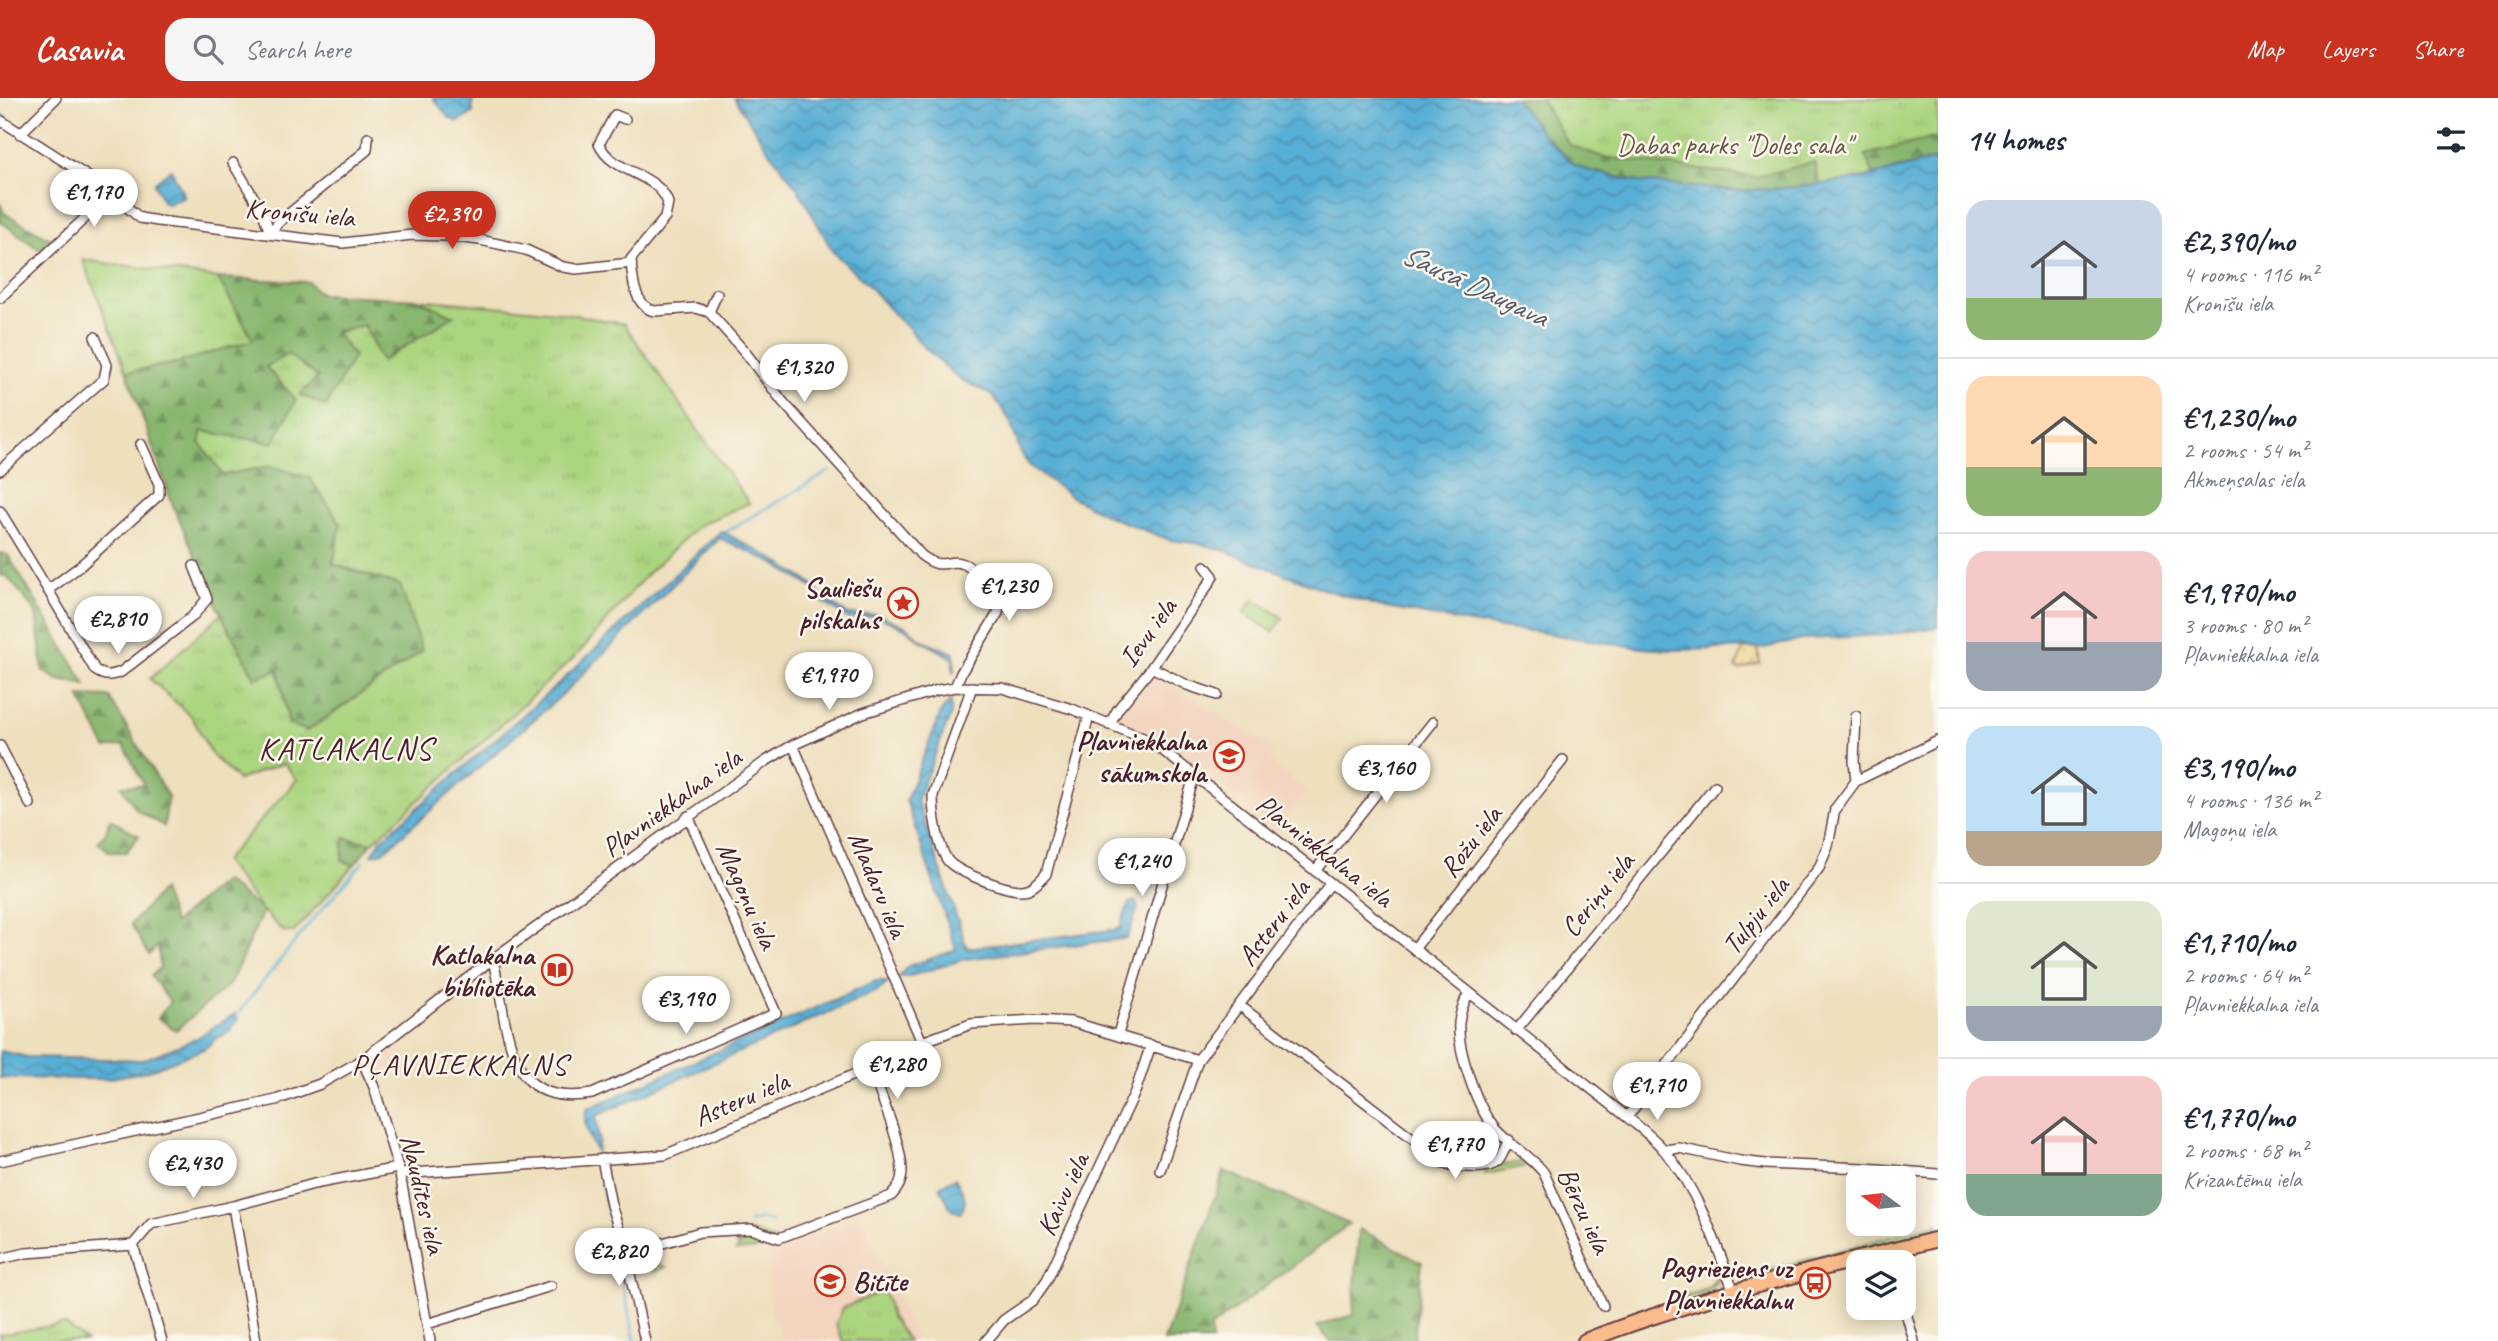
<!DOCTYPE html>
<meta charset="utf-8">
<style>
body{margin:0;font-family:Caveat,sans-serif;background:#f6f6f7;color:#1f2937;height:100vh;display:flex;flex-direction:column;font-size:26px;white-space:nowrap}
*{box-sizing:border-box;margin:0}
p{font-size:23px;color:#747a83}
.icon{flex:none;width:38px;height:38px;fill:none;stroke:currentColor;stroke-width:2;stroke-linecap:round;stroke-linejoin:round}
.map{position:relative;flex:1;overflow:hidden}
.drawer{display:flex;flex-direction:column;background:#fff;width:560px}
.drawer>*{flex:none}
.needle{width:46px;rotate:285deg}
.tools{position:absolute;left:1846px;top:1068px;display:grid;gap:14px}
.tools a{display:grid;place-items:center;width:70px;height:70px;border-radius:14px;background:#fff;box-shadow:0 4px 18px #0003;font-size:35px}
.price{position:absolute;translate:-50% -60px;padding:0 16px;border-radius:24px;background:#fff;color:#222;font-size:23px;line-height:46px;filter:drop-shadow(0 2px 4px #0008)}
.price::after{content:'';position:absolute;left:50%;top:42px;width:21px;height:16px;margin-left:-10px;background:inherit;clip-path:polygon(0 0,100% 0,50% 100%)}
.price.active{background:#c8321e;color:#fff}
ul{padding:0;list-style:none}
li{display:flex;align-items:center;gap:21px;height:175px;padding:0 28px}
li+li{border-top:2px solid #e0e1e3}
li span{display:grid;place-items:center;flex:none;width:196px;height:140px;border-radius:21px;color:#555}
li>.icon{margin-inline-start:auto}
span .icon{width:84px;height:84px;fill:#fffc;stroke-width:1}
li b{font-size:30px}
h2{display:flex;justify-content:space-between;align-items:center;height:84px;padding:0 28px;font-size:30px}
header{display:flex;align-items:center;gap:42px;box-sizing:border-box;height:98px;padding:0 35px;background:#c8321e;color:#fff}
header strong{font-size:33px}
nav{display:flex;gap:38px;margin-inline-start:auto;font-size:24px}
.search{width:490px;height:63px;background:#f6f6f7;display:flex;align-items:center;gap:18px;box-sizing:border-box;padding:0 24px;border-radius:21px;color:#747a83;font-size:26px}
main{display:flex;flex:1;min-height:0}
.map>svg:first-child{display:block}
.built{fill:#f3d4bf}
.grass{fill:url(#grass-tufts);stroke:#7a7a55;stroke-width:2}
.forest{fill:url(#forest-firs);stroke:#696a4c;stroke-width:2}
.sand{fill:url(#sand-dots);stroke:#9c7c64;stroke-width:2}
.pitch{fill:#abd47f;stroke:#7a7a55;stroke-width:2}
.water{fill:url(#water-waves);stroke:#516780;stroke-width:2}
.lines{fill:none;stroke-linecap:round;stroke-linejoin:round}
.stream{stroke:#58afd5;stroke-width:2.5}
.minor-casing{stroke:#633c41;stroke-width:12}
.primary-casing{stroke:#633c41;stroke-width:18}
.minor{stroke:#fff;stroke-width:9}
.primary{stroke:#fabb8c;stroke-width:14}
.labels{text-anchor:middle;stroke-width:5;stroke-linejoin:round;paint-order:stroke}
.park-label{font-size:28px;fill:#675544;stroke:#fbf7ec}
.street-label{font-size:28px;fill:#4a1f2b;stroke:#fbf7ec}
.poi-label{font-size:28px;font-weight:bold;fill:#4a1f2b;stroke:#fbf7ec;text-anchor:end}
.water-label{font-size:30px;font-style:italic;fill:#50596f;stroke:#fbf7ec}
.neighbourhood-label{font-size:30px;letter-spacing:2px;fill:#4a1f2b;stroke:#fbf7ec}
.quarter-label{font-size:32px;letter-spacing:2px;fill:#4a1f2b;stroke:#fbf7ec}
</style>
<header>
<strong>Casavia</strong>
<div class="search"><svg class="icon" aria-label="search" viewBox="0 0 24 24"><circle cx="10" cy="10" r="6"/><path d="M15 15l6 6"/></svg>Search here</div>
<nav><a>Map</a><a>Layers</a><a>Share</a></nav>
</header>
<main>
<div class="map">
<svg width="1938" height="1243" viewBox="0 0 1938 1243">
<defs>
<pattern id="grass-tufts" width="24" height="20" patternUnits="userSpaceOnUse" patternTransform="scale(1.75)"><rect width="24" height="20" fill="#abd47f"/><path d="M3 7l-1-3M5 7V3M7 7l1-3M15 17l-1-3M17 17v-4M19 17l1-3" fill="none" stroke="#95b66e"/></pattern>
<pattern id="forest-firs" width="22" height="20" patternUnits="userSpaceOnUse" patternTransform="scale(1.75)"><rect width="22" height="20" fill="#88b66e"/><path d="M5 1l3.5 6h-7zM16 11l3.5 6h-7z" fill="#71935b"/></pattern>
<pattern id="sand-dots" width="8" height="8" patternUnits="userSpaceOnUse" patternTransform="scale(1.75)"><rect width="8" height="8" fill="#eeda9e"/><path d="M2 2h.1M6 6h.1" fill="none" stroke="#cebb88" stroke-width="1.8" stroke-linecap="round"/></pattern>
<pattern id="water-waves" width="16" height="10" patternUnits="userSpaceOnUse" patternTransform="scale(1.75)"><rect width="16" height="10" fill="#58afd5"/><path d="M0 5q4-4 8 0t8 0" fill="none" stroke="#4b8ead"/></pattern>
</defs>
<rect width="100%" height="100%" fill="#fbf7ec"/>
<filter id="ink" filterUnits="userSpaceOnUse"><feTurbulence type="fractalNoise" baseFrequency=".0143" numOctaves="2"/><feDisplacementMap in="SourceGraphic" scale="14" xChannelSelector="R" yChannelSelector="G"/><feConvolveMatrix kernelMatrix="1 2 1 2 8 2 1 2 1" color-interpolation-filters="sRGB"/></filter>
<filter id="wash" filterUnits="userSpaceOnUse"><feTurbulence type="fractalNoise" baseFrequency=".00686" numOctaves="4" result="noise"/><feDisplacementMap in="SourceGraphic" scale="28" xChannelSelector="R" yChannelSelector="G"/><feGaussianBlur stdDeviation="1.57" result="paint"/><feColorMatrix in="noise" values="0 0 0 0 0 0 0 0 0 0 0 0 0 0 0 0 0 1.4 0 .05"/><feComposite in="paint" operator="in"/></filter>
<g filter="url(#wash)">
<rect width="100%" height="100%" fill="#eedfbd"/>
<!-- built -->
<path class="built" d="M1154,575L1169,587L1220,617L1275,653L1269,663L1307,693L1275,734L1238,699L1166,641L1123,622L1121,617Z
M396,943L411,966L375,977L370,963Z
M861,1119L917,1243H783L771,1212L767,1154L776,1153Z"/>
<!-- grass -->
<path class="grass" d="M1515,0H1938V61L1858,81L1825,87L1715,90L1683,89L1557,50L1545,39Z
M83,162L218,180L254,242L177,265L127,274Z
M417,201L559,214L624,226L749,405L699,427L647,476L579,555L372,745L344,740L342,762L354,767L294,834H284L263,813L224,763L297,682L284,665L238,682L211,656L192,619L150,581L221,516L255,580L278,572L289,626L400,487L333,466L271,368L223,377L200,345L201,332L266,269L288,255L319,280L301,297L326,308L335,235L364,227L382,263L453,218Z
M1528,1063L1532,1067L1485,1076L1484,1070Z
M1938,1125V1135L1758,1180L1745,1179L1732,1169L1736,1167L1745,1174L1755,1176Z
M749,1133L779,1144L796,1138H802L774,1149L736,1153L739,1149L735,1146H744Z
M640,1156L644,1158L649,1167L658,1166L666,1169L656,1173L633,1165L635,1159Z
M1717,1172L1720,1176C1717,1197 1689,1199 1671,1204V1201C1688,1196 1718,1194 1717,1172Z
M880,1194L886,1198L891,1219L908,1243H843L836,1226L843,1210Z
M65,1226L86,1243H0V1236Z"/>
<!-- forest -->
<path class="forest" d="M1515,0H1540L1569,47L1603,59L1756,79L1814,64L1820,87L1741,93L1639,84L1587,72L1574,66L1545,39Z
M1938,39V61L1874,77L1865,57Z
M0,105L4,115L52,142L40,152L0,123Z
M218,180L308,184L320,196L417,201L454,218L381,263L364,227L335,234L354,258L326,308L300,297L318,279L288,256L266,269L296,302L273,345L201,333L200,345L223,377L271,368L310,380L341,426L333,466L400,487L422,553L307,633L289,626L278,572L255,580L221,516L172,405L127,274L177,265L253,242Z
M0,455L8,457L86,587L58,582L43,573L36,514L6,477L0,478Z
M79,598L109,599L168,699L164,728L137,712L121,688L144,687L124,647L106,650Z
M110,721L139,738L126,754H110L98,744L106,734Z
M344,740L372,745L354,767L342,762Z
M224,783L263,813L230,886L176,932L158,920L170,904L151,878L160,870L158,847L149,857L131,826L162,792L174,825Z
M1224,1073L1349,1126L1210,1230L1212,1243H1164Z
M1359,1131L1422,1164L1414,1243H1330L1317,1228L1353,1217Z"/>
<!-- sand -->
<path class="sand" d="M1758,550L1760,565L1739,572L1736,570L1743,551Z"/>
<!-- pitch -->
<path class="pitch" d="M1254,501L1283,520L1273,534L1244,515Z"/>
<!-- water -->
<path class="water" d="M433,0H472L473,15L458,24L448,19Z
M734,0H1515L1545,39L1574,66L1587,72L1639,84L1741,93L1798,89L1858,81L1938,61V529L1886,537L1807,541L1763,550L1671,552L1642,550L1531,533L1499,530L1386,510L1323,491L1228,454L1202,446L1170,442L1108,418L1072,399L1029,367L1022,357L1009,321L992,297L958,280L919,244L909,230L899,222L866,185L833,154L798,91L769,53Z
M171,71L184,98L168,106L163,104L154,85Z
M721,433L772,460L814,487L819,497L849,517L877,516L908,529L920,541L954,555L955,574L953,575V560L920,542L904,530L876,518L849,521L817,500L813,490L771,464L720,440L563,596L383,754L372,757L381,742L556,588Z
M951,603V616L917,702L967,850L1119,831L1129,805L1135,803L1138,810L1127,840L965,861L910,878L898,879L908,868L956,852L906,702L942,612Z
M876,883H889L879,892L596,1018L599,1041L597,1054C590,1043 581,1023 587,1011Z
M235,916L238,921L229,934L217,940L204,951L147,973L106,981L0,980V953L27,959L143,962L195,941Z
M955,1080C962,1091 970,1104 960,1115L951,1111L940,1089Z"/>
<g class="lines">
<!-- stream -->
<path class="stream" d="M0,15L13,25
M726,434L830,373
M236,918L308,827L364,763
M602,1088L635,1243
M748,1125L762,1121L772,1124"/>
</g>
</g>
<g filter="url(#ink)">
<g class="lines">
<!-- minor casing -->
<g class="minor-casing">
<path id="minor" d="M625,21L615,17L599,46C612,76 658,74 668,105L665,120L631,161C632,179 634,208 654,213L696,210L709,214L745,254L783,304L921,457C944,475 946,459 964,466C972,469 997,496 999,504C1000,507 999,511 998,515L961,575L955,589
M0,22L101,87L104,97
M20,36L56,0
M233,65L263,115L270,135L279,124L367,52L368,40
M104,97L116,100L140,120L158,123L343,145L412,137L447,138L480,142L526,152L563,169L576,171L631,165
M0,200L103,103L104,97
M709,214L717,196
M0,372L104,281L107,267L95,239
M0,413L48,492L79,469L159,397V386L141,346
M48,492L95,572C105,579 110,578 121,574L192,519L207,501L194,468
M1153,567L1155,571L1187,587L1217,597
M972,589L933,697C933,715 937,744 946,760C953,774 1004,791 1020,792C1031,793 1039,784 1046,776L1089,618
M1109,627L1118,611L1149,573L1210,484L1213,478L1205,468
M793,647L922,944
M0,648L30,706
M1856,683L1854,663L1856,618
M1315,773L1433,624
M1414,851L1563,662
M493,861C497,881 501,900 504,920C515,974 530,1006 592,996L776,915L688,718
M1469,894C1464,904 1460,914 1459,925C1457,951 1476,1006 1492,1027C1504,1044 1530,1056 1544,1075L1603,1208
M1239,907L1446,1066C1458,1069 1488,1073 1498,1063C1503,1058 1505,1048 1509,1042
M1516,933L1715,688
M1118,936L1192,686L1196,678
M362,962L374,989L400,1076L430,1243
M1627,1019L1819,770L1828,748L1835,711L1856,683L1938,643
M1664,1052L1679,1050L1740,1063L1765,1066L1865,1070L1938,1076
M602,1061L611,1107L622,1141L645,1243
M0,1063L276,1002L320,986L362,962L490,863L766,663L793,647L863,615L938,592L955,589L1002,590L1072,611L1143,640L1161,651L1627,1019C1640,1030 1654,1040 1664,1052C1698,1092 1716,1145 1734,1194
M1160,1072L1198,962
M400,1076L665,1057L858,975L922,944L971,926L1035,922L1072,924L1198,962L1330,786
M233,1108L256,1243
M133,1147L162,1243
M1890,1153L1893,1164
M626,1156L700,1134L751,1131L779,1140L891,1098C898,1091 902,1084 902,1074C902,1046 880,996 870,969
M0,1161L26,1155L133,1147L151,1126L233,1108L314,1086L398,1070
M1904,1208L1914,1243
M427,1226L551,1188
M986,1243L1004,1222L1033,1202L1047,1182L1135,994L1151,947"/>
</g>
<!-- primary casing -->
<g class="primary-casing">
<path id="primary" d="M1585,1243C1699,1198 1820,1171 1938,1141"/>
</g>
<!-- minor -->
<use href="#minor" class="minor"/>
<!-- primary -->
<use href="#primary" class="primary"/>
</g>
</g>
<!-- icons -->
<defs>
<g id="sight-ring" transform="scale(1.575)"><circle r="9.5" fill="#fbf7ec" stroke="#c8321e" stroke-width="1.5"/><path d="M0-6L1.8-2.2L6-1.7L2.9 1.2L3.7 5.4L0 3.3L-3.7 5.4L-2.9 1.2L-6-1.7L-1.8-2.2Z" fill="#c8321e"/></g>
<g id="school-ring" transform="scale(1.575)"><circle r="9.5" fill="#fbf7ec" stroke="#c8321e" stroke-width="1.5"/><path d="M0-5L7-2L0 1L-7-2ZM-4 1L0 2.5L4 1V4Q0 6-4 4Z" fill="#c8321e"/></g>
<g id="library-ring" transform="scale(1.575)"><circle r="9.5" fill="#fbf7ec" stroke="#c8321e" stroke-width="1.5"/><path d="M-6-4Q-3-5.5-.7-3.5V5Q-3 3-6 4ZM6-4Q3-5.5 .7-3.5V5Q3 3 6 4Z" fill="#c8321e"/></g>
<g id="bus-ring" transform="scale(1.575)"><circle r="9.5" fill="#fbf7ec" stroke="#c8321e" stroke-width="1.5"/><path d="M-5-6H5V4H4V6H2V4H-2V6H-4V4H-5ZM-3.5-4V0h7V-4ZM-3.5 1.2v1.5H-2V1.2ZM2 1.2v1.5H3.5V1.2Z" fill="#c8321e"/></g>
</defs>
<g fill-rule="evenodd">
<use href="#sight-ring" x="903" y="505"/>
<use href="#school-ring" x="1229" y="658"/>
<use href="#library-ring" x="557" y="872"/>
<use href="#school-ring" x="830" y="1183"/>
<use href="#bus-ring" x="1815" y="1185"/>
</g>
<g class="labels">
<!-- park labels -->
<g class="park-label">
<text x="1734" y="56">Dabas parks "Doles sala"</text>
</g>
<!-- street labels -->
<g class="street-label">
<text transform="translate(300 114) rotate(5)" y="10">Kronīšu iela</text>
<text transform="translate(1147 534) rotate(-54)" y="10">Ievu iela</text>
<text transform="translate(671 704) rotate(-36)" y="10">Pļavniekkalna iela</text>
<text transform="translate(1470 743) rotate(-52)" y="10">Rožu iela</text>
<text transform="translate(1325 752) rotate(38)" y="10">Pļavniekkalna iela</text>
<text transform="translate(879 786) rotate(67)" y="10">Madaru iela</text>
<text transform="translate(1597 796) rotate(-51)" y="10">Ceriņu iela</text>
<text transform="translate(748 797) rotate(66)" y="10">Magoņu iela</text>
<text transform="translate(1755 817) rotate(-52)" y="10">Tulpju iela</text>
<text transform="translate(1273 824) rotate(-53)" y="10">Asteru iela</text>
<text transform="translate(741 1000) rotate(-23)" y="10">Asteru iela</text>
<text transform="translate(424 1096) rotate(77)" y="10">Naudītes iela</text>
<text transform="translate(1062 1096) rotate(-65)" y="10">Kaivu iela</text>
<text transform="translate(1585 1112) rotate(65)" y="10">Bērzu iela</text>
</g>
<!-- poi labels -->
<g class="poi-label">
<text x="880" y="499">Sauliešu<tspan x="880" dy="32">pilskalns</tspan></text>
<text x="1206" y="652">Pļavniekkalna<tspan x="1206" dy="32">sākumskola</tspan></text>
<text x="534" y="866">Katlakalna<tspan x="534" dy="32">bibliotēka</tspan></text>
<text x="1792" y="1179">Pagrieziens uz<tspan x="1792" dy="32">Pļavniekkalnu</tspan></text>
<text x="853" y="1193" text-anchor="start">Bitīte</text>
</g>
<!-- water labels -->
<g class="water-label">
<text transform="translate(1475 187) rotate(25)" y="10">Sausā Daugava</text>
</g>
<!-- neighbourhood labels -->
<g class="neighbourhood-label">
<text x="460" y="976">PĻAVNIEKKALNS</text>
</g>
<!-- quarter labels -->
<g class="quarter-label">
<text x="346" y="661">KATLAKALNS</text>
</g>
</g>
</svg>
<div class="tools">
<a><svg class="needle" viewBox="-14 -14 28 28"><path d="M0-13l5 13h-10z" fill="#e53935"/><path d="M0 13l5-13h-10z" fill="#747a83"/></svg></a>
<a><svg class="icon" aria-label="layers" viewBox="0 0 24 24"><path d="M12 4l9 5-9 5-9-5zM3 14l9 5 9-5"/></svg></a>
</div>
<b class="price" style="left:94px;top:131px">€1,170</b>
<b class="price active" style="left:452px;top:153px">€2,390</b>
<b class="price" style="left:804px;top:306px">€1,320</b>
<b class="price" style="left:1009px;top:525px">€1,230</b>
<b class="price" style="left:118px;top:558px">€2,810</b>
<b class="price" style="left:829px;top:614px">€1,970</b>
<b class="price" style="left:1386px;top:707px">€3,160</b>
<b class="price" style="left:1142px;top:800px">€1,240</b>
<b class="price" style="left:686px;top:938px">€3,190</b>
<b class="price" style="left:897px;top:1003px">€1,280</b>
<b class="price" style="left:1657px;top:1024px">€1,710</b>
<b class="price" style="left:1455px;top:1083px">€1,770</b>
<b class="price" style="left:193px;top:1102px">€2,430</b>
<b class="price" style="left:619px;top:1190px">€2,820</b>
</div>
<section class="drawer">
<h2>14 homes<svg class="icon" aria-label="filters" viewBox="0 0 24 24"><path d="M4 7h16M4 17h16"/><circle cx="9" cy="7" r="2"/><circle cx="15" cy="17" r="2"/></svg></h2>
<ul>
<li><span style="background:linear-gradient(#c9d6e8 70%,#8fb573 0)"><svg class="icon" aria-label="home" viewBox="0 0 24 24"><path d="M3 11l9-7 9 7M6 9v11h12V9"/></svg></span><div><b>€2,390/mo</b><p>4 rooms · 116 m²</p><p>Kronīšu iela</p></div></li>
<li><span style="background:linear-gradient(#ffd9b3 65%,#8fb573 0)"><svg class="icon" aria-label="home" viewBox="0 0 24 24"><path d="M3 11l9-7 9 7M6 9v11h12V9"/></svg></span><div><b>€1,230/mo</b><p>2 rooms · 54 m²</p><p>Akmeņsalas iela</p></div></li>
<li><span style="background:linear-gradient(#f6c9c9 65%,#9aa5b1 0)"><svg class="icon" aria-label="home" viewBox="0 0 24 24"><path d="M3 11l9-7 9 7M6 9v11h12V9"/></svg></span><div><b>€1,970/mo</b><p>3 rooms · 80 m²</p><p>Pļavniekkalna iela</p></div></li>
<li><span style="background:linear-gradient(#bfe0f5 75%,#b9a48a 0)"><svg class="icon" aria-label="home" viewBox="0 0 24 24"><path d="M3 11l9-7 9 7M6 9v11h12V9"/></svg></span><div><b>€3,190/mo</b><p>4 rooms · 136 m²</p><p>Magoņu iela</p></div></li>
<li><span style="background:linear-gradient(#dfe7d0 75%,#9aa5b1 0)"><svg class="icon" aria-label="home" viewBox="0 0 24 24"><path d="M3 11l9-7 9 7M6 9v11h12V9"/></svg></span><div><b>€1,710/mo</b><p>2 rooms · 64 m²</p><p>Pļavniekkalna iela</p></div></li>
<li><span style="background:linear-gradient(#f6c9c9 70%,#7fa58c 0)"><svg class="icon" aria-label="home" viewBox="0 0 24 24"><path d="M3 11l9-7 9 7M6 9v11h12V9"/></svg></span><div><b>€1,770/mo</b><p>2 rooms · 68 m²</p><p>Krizantēmu iela</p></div></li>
</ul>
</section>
</main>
